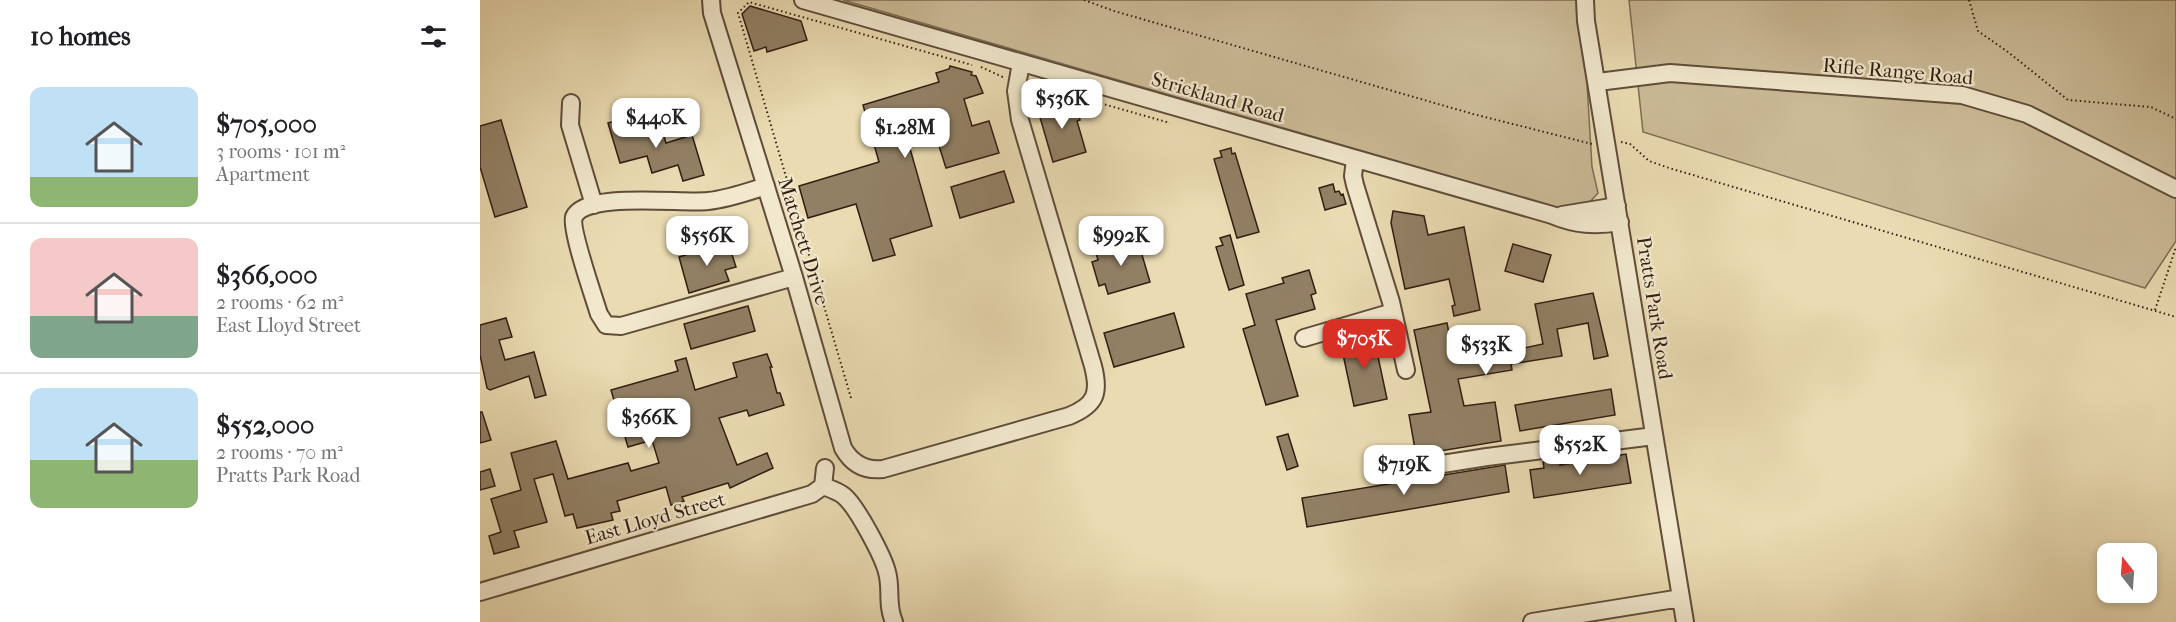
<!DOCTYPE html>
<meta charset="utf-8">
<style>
body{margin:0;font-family:"IM FELL French Canon",serif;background:#f6f6f6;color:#202124;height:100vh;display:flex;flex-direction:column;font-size:22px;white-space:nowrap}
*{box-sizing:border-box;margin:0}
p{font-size:20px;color:#757577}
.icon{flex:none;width:33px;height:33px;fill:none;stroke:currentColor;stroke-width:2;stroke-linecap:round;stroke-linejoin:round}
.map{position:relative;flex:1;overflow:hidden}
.sheet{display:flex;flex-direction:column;background:#fff;width:480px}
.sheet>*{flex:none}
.needle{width:39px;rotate:343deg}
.controls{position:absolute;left:1617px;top:543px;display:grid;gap:12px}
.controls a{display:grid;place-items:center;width:60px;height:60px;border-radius:12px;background:#fff;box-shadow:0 3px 9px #0003;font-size:30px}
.price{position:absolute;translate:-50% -51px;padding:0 14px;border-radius:12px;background:#fff;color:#222;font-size:20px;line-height:39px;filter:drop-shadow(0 2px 3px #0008)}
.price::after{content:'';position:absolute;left:50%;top:36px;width:18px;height:14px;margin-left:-9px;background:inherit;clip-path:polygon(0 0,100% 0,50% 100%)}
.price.on{background:#d93025;color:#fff}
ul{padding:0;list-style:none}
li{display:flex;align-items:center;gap:18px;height:150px;padding:0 30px}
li+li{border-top:2px solid #e0e0e0}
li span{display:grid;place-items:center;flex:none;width:168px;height:120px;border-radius:12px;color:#555}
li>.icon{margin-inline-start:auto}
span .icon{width:72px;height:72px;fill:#fffc;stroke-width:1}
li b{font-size:26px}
h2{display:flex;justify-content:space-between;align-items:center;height:72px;padding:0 30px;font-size:26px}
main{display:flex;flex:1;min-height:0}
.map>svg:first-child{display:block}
.green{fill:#cbbb97;stroke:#7e6c54;stroke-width:1.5}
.building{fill:#928065;stroke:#321d12;stroke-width:1.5}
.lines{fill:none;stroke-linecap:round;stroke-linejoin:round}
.minor-casing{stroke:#604c3a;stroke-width:20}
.path{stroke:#321d12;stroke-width:2;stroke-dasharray:1.5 3;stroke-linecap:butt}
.minor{stroke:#f1e8cd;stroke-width:16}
.labels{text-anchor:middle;stroke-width:4.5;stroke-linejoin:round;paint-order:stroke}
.street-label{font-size:20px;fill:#321d12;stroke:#f1e8cd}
</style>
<main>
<section class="sheet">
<h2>10 homes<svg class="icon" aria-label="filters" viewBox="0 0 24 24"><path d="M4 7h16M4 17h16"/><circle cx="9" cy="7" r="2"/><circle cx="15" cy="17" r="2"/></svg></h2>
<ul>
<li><span style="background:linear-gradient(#bfe0f5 75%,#8fb573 0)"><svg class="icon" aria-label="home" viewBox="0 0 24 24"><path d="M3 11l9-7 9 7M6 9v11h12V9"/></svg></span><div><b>$705,000</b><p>3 rooms · 101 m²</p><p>Apartment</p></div></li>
<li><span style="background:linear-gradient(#f6c9c9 65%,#7fa58c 0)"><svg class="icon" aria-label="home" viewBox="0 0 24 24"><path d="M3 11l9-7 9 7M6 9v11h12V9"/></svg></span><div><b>$366,000</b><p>2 rooms · 62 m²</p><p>East Lloyd Street</p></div></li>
<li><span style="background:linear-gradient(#bfe0f5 60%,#8fb573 0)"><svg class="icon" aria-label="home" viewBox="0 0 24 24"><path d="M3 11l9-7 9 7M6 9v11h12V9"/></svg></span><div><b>$552,000</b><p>2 rooms · 70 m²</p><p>Pratts Park Road</p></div></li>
</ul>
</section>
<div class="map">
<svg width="1696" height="622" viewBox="0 0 1696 622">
<rect width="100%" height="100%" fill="#eadbb2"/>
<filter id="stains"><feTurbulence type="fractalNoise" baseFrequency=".00333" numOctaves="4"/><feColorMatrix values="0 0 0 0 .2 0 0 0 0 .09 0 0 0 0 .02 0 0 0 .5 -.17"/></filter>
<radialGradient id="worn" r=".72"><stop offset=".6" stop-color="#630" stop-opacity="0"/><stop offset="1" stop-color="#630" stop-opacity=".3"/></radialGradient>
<!-- green -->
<path class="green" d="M363,0H1102L1112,167L1118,193L1107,205L1082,209Z
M1149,0H1696V241L1665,288L1163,132Z"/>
<!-- building -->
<path class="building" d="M270,6L321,21L327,40L287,52L286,47L274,51L262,14Z
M470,66L492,72L491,75L496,76L503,93L484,99L492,126L509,121L519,153L466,168L454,130L427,138L452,226L410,239L415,255L393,261L376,204L328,218L319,186L399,162L383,105L459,82L456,73L469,69Z
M583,99L585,107L596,104L600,120L597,121L606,152L573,162L557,107Z
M149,117L154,134L181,126L186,143L212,135L224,175L203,181L198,165L172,173L167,156L140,163L128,123Z
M21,120L47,207L15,217L0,167V126Z
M751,148L752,154L755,153L779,232L757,238L734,159L742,157L740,151Z
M524,171L534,202L480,218L471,187Z
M853,184L855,192L859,191L861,195L863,194L866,204L845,210L839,188Z
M913,211L944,216L948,235L984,227L1000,310L974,316L972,306L975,305L969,279L925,289L911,223Z
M750,235L764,285L749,290L736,247L743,245L740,238Z
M657,238L670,282L628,294L625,284L619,286L612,262L618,260L615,250Z
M248,242L256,267L245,270L249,281L209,293L199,257Z
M1033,244L1071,255L1063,282L1025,271Z
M829,270L836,293L831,295L835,309L796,320L818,396L786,405L763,329L775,325L766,294L804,283L802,278Z
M1113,293L1128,356L1114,359L1108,323L1077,329L1082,356L1031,364L1032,370L978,379L984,406L1015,402L1021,441L936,455L929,415L951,412L934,330L967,323L974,359L1035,350L1063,344L1055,304Z
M268,306L275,331L211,349L204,324Z
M694,313L704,347L634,367L624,333Z
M26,318L32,337L19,340L25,360L54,352L66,395L55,398L49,376L10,390L7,388L0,355V325Z
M893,333L907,399L874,406L860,340Z
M287,354L292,367H290L297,393H300L304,405L269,416L267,410L239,418L257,465L287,453L293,468L250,488L248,483L235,487L202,497L204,501L191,505L186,487L137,501L140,511L131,513L133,520L97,528L93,514L85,516L73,474L54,479L67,522L34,531L39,547L14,554L9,536L21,532L11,499L41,490L31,453L76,441L88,479L148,463L151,471L179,463L172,440L148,447L131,390L198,371L195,361L206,358L215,390L257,377L253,363Z
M1131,389L1135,415L1040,431L1035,405Z
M0,412H2L11,440L0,443Z
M808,434L818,466L807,470L797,437Z
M1146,454L1151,483L1054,498L1050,470L1064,468L1063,462L1080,459V465Z
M1025,465L1029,492L827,527L822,498Z
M10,469L15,486L0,490V472Z"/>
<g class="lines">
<!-- minor casing -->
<g class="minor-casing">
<path id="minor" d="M231,0L232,13L314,277L363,448C372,464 385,471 403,469L589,416C616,405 620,393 613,366L540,120L536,91L541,63
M323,0L1072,215C1096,225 1115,226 1140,222
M1105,0L1106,21L1205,622
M1118,82L1190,73L1482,95L1547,114L1696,189
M91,103L90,125L114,205
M875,159L873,176L875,185L911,302L926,370
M286,186C267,192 248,199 228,201C203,204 105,191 94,217C90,228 114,298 119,314L126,325L141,326L314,277
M1082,215L1137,206
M824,338L913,312
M905,473L1007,457L1174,436
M343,486C351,489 358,491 364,496C377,507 403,556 407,572C412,590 406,603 414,622
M0,592L332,494L343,486L345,468
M1052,622L1201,598"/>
</g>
<!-- path -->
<path class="path" d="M604,0L634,11L993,114L1112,144
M1489,0L1498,31L1528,52L1588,100L1671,107L1696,119
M501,67L525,78
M551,85L574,90L690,123
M1141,142L1150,144L1169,161L1189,168L1696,317
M1675,310L1696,247
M371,398L258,13L269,2L492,65"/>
<!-- minor -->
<use href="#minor" class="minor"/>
</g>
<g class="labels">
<!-- street labels -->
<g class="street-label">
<text transform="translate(1418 71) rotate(5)" y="7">Rifle Range Road</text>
<text transform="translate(738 97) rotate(16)" y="7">Strickland Road</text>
<text transform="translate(324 241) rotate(73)" y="7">Matchett Drive</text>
<text transform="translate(1175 308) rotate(81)" y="7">Pratts Park Road</text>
<text transform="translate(175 518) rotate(-16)" y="7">East Lloyd Street</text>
</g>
</g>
<rect width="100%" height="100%" filter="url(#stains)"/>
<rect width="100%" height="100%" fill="url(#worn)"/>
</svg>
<div class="controls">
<a><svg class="needle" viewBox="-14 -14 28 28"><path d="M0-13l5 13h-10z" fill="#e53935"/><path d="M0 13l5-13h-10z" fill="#757577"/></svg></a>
</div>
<b class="price" style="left:582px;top:130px">$536K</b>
<b class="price" style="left:176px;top:149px">$440K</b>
<b class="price" style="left:425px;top:159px">$1.28M</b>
<b class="price" style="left:227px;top:267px">$556K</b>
<b class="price" style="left:641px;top:267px">$992K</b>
<b class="price on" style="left:884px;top:370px">$705K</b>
<b class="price" style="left:1006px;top:376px">$533K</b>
<b class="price" style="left:169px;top:449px">$366K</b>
<b class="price" style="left:1100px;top:476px">$552K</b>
<b class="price" style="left:924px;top:496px">$719K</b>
</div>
</main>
